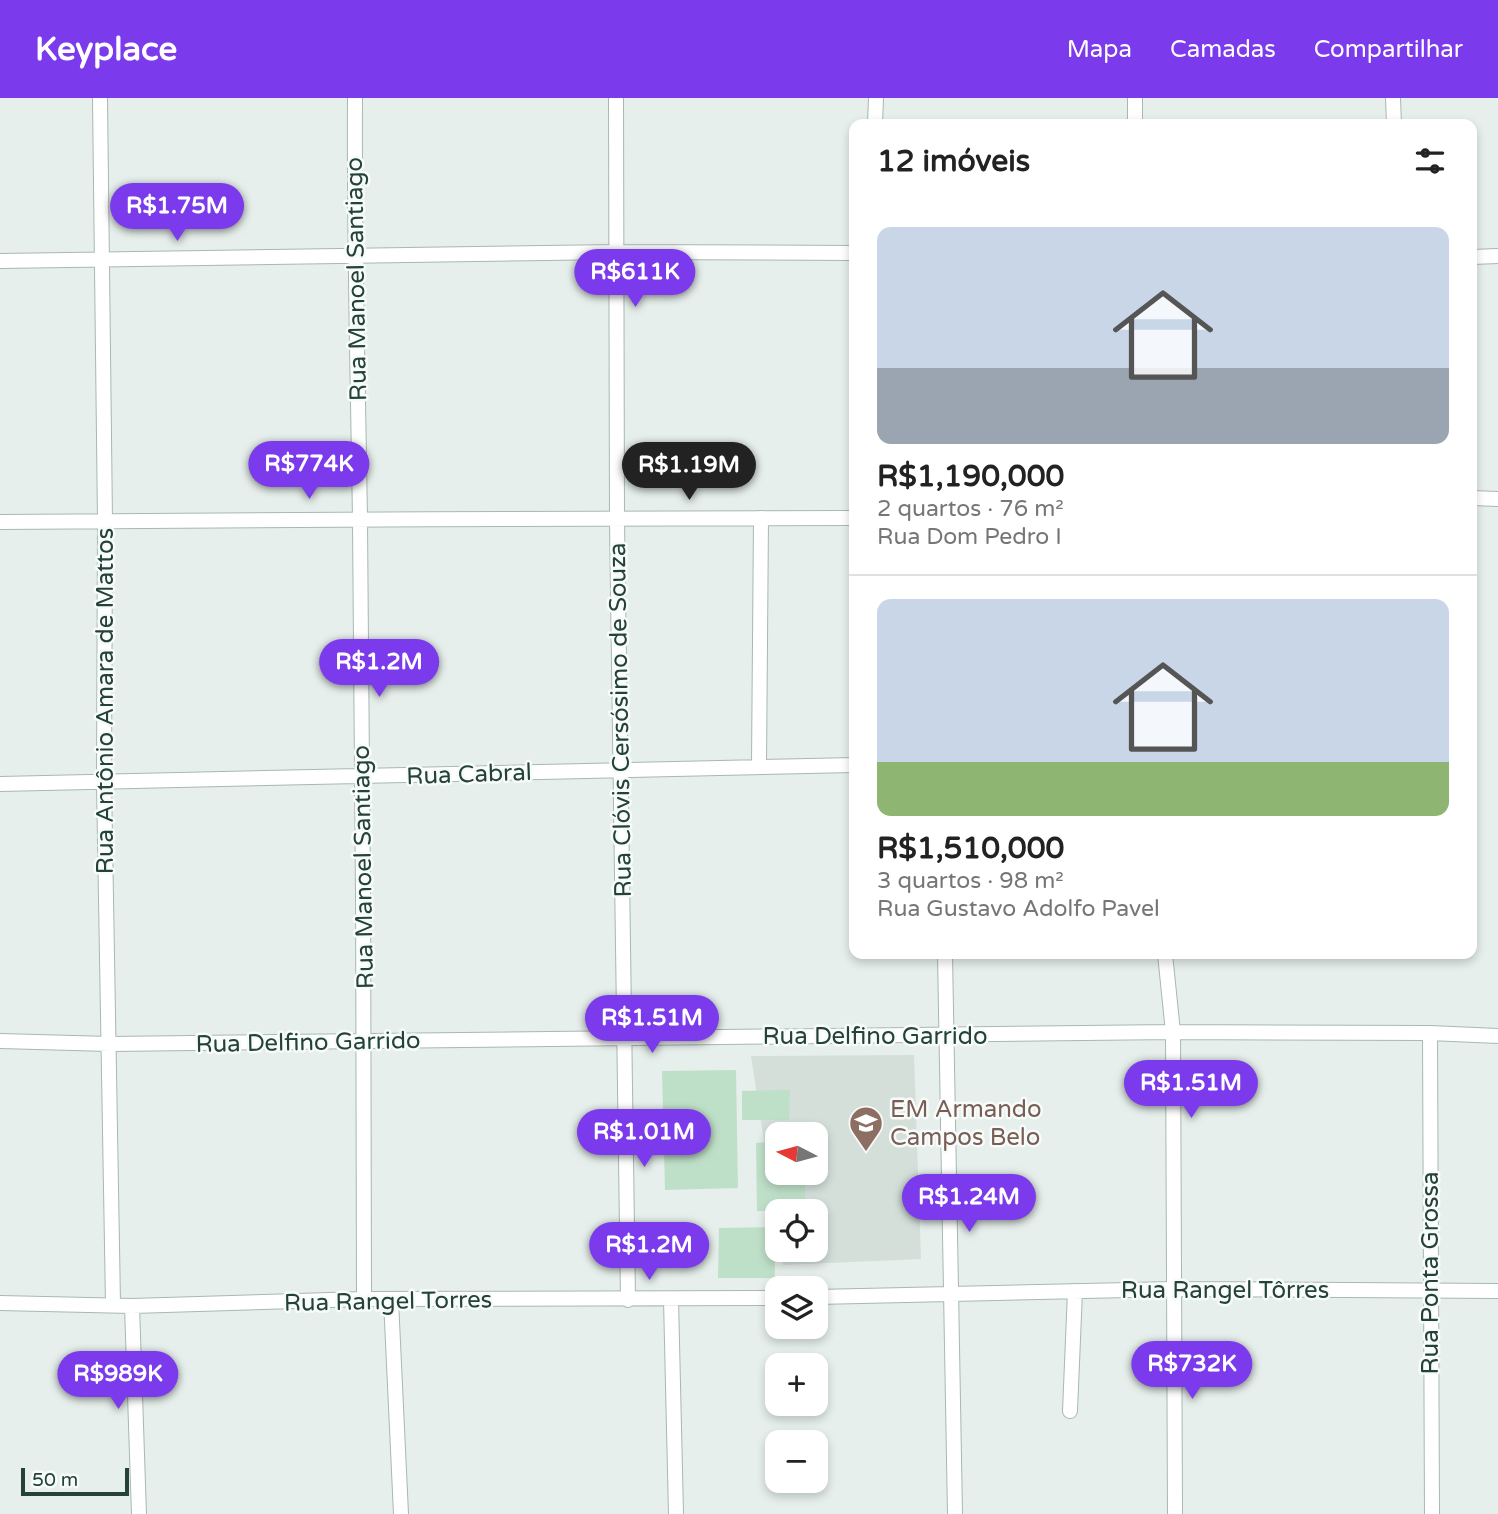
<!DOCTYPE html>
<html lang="pt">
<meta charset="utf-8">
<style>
body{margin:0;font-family:"Varela Round",sans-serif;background:#f2f2f2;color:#222;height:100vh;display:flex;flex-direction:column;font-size:26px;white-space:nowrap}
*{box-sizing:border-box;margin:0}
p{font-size:23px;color:#767676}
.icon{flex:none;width:38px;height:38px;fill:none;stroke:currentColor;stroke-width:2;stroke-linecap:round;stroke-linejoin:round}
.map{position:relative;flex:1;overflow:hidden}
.side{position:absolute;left:849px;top:21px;width:628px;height:840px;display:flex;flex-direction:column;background:#fff;border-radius:14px;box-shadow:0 4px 10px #0003}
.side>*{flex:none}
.needle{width:46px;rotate:276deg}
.tools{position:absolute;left:765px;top:1024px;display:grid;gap:14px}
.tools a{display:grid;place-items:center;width:63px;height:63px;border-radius:14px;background:#fff;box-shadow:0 4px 10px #0003;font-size:35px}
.scale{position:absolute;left:21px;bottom:18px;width:108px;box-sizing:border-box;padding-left:7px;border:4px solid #24423a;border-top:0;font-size:19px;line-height:24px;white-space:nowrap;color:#24423a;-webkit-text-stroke:5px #f7fbf9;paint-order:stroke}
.price{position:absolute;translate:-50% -60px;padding:0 16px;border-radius:24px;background:#7c3aed;color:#fff;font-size:23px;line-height:46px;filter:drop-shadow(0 2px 4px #0008)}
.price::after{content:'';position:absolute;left:50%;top:42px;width:21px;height:16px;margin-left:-10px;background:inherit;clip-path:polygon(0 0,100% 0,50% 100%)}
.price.on{background:#222;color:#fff}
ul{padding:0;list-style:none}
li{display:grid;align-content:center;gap:14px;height:371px;padding:0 28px}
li+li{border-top:2px solid #e0e0e0}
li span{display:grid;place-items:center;height:217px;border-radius:14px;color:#555}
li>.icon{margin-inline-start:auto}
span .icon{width:126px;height:126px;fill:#fffc;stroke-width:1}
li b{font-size:30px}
h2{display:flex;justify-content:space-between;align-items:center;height:84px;padding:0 28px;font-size:30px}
header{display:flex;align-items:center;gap:42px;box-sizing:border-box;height:98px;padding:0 35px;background:#7c3aed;color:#fff}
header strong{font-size:33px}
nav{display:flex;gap:38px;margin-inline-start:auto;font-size:24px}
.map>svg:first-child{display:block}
.built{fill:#d4dfda;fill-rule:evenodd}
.green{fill:#bfe0c8}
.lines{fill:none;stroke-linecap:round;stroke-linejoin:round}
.minor-casing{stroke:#a8b8b2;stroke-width:16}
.minor{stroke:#fff;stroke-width:14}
.labels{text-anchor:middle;stroke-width:5;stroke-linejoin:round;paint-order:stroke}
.street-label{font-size:24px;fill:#24423a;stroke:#f7fbf9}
.education-label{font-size:24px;fill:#785e54;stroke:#f7fbf9;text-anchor:start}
</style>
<header>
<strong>Keyplace</strong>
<nav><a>Mapa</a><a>Camadas</a><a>Compartilhar</a></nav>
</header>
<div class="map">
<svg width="1498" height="1416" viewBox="0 0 1498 1416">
<rect width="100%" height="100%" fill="#e6efeb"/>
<!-- built -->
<path class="built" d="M914,957L921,1161L783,1167L781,1152H816V1113H777V1129L751,958ZM777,1036H816V1074H777Z"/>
<!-- green -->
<path class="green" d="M736,972L738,1090L665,1092L662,973Z
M790,992L789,1022H742V993Z
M777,1043V1074L805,1075V1113H757L756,1045Z
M774,1129L775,1180H718L719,1130Z"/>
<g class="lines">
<!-- minor casing -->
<g class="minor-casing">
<path id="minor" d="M100,0L105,423L104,685L113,1206
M355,0C354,141 358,282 360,423C363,682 364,942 364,1201
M616,0L617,422L628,1202
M1135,0V26
M1393,0L1394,26
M875,26L876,0
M1472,159L1498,158
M0,163L617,154L854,155
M1472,400L1498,401
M0,424C285,421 569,421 854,420
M759,667L761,420
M0,686L854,667
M945,856L955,1416
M1165,856L1173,934L1175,1416
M1430,935L1432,1416
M0,943L110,946L1173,934L1430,935L1498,938
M816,1199L1174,1191L1498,1193
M671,1201L676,1416
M391,1202L401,1416
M0,1205L132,1208L364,1201L777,1200
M132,1208L139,1416
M1070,1313L1075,1193"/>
</g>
<!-- minor -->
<use href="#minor" class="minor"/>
</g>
<!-- icons -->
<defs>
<g id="school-pin" transform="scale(1.75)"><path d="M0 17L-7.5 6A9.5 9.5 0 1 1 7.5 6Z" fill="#8d6e63" stroke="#f7fbf9"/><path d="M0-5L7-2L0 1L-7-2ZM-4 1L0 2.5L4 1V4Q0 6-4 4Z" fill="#fff"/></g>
</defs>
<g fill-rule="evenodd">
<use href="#school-pin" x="866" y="1025"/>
</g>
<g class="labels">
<!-- street labels -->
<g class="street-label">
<text transform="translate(356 181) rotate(-91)" y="8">Rua Manoel Santiago</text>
<text transform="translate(105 603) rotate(-90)" y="8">Rua Antônio Amara de Mattos</text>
<text transform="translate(620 622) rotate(-91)" y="8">Rua Clóvis Cersósimo de Souza</text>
<text transform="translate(469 676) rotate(-2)" y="8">Rua Cabral</text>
<text transform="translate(363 769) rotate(-91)" y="8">Rua Manoel Santiago</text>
<text x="875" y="946">Rua Delfino Garrido</text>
<text transform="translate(308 944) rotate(-1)" y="8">Rua Delfino Garrido</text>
<text transform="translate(1430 1175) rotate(-90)" y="8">Rua Ponta Grossa</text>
<text x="1225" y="1200">Rua Rangel Tôrres</text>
<text transform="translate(388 1203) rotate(-1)" y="8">Rua Rangel Torres</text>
</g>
<!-- education labels -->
<g class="education-label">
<text x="890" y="1019">EM Armando<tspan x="890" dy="28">Campos Belo</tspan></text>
</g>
</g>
</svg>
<div class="tools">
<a><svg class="needle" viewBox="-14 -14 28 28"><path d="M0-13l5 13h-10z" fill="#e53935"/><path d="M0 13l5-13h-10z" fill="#767676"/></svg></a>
<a><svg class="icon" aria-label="locate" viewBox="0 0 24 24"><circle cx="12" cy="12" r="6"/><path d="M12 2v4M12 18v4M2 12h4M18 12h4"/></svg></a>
<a><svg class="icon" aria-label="layers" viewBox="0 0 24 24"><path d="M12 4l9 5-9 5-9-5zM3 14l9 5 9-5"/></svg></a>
<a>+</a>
<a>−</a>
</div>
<div class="scale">50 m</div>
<b class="price" style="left:177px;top:145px">R$1.75M</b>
<b class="price" style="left:635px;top:211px">R$611K</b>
<b class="price" style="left:309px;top:403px">R$774K</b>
<b class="price on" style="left:689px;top:404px">R$1.19M</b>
<b class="price" style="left:379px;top:601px">R$1.2M</b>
<b class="price" style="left:652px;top:957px">R$1.51M</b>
<b class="price" style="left:1191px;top:1022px">R$1.51M</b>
<b class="price" style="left:644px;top:1071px">R$1.01M</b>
<b class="price" style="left:969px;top:1136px">R$1.24M</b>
<b class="price" style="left:649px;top:1184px">R$1.2M</b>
<b class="price" style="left:1192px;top:1303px">R$732K</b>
<b class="price" style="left:118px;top:1313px">R$989K</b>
<section class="side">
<h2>12 imóveis<svg class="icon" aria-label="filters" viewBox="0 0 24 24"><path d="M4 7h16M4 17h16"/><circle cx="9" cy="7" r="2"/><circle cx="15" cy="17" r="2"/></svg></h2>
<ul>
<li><span style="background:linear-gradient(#c9d6e8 65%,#9aa5b1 0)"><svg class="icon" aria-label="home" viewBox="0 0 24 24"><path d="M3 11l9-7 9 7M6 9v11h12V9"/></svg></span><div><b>R$1,190,000</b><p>2 quartos · 76 m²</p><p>Rua Dom Pedro I</p></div></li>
<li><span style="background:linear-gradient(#c9d6e8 75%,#8fb573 0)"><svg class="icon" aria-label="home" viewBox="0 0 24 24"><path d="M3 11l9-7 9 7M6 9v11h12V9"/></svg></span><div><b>R$1,510,000</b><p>3 quartos · 98 m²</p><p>Rua Gustavo Adolfo Pavel</p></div></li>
</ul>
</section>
</div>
